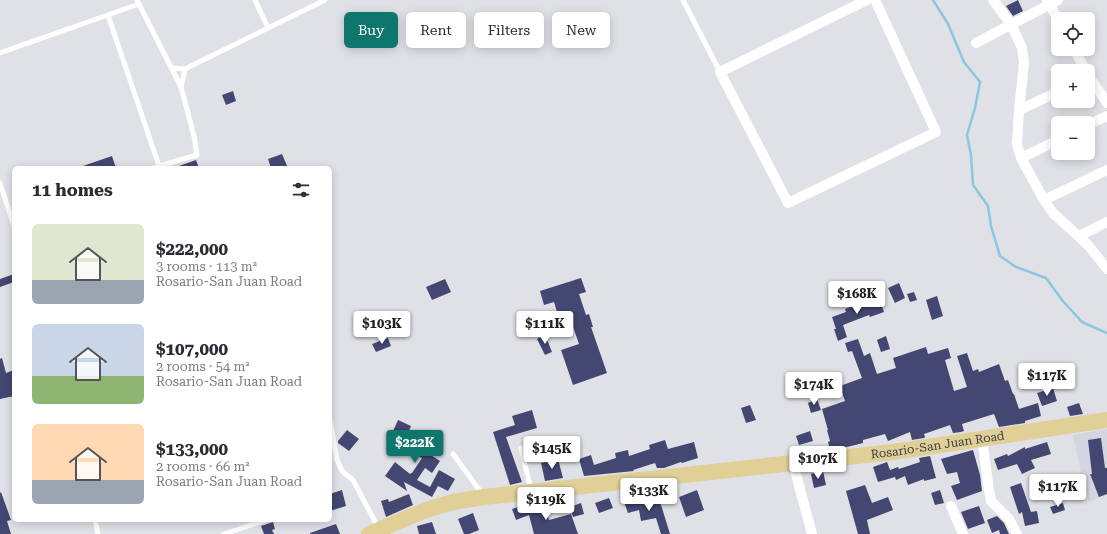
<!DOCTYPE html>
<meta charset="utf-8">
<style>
body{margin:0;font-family:"Roboto Serif",serif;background:#f7f7f7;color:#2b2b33;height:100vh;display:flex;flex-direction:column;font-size:15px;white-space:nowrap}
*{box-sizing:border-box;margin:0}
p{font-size:13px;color:#7c7c81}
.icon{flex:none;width:22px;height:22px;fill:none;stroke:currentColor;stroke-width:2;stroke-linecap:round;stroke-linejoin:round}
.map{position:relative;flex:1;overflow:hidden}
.side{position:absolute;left:12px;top:166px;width:320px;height:356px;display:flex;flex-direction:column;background:#fff;border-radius:6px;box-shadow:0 2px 10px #0003}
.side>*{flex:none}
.guide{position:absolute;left:344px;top:12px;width:380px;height:36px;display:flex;gap:8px}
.tools{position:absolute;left:1051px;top:12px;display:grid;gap:8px}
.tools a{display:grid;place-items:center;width:44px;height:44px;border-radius:6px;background:#fff;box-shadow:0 2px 10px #0003;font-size:20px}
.price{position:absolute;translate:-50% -34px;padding:0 9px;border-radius:4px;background:#fff;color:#222;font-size:13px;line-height:26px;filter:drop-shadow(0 1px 2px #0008)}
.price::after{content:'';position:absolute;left:50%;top:24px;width:12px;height:9px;margin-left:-6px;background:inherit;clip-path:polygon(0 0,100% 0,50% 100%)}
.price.active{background:#0f766e;color:#fff}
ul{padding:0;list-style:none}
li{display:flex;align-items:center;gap:12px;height:100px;padding:0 20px}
li span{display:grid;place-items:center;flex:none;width:112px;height:80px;border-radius:6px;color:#555}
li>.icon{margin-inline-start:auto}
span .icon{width:48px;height:48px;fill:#fffc;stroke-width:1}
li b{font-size:17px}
h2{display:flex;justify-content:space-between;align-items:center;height:48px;padding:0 20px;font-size:17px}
.chip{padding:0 14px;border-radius:6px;background:#fff;box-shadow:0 2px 10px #0003;font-size:14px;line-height:36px}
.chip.active{background:#0f766e;color:#fff}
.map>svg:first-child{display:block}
.built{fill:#d3d5e1}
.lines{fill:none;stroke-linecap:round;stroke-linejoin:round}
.stream{stroke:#8ac7df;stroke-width:2.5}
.building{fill:#444771}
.lane{stroke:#fff;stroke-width:5}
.street{stroke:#fff;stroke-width:10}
.primary{stroke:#e0cf97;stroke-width:16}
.labels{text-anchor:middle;stroke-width:4;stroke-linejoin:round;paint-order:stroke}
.street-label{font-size:12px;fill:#3c3d3f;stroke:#fff}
</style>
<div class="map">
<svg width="1107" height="534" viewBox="0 0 1107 534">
<rect width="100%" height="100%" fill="#e0e1e6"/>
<!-- built -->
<path class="built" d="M1107,429V494L1089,502L1080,468L1073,435Z"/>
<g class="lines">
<!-- stream -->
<path class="stream" d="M933,0L948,24L964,62L980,82L975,108L967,135L971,155L973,185L988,206L991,226L1000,256L1016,267L1046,278L1062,300L1082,322L1107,333"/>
</g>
<!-- building -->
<path class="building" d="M1018,0L1023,11L1013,16L1006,6Z
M233,91L236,101L226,105L222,95Z
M282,154L288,168H271L268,159Z
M112,156L116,168H80V167Z
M196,160L199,168H176V167Z
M14,274V282L0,287V279Z
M581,278L586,292L579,294L586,315L589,314L593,327H591L607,373L573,385L561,350L579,344L570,318L560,322L554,302L544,305L540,291Z
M445,279L451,292L432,300L426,287Z
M899,283L905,298L895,303L888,288Z
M914,292L917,300L910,302L907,294Z
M878,295L884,312L870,317L869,315L843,325L847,337L838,341L834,329H836L832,317L846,312L845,309L864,302V301Z
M937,296L943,316L932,320L926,300Z
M545,335L552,352L545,355L537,339Z
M886,336L890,349L881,352L877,340Z
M388,338L391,346L376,352L372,344Z
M858,339L864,356L870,353L877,374L896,368L893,358L926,347L928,354L948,348L951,358L945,360L954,391L967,387L957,356L967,353L973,371L978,369L979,372L999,364L1005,381L1008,380L1013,394H1014L1019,409L1038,403L1041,416L1025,421V423L999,427L994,414L962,424L964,431L961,432L953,433L950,425L924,434L925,437L924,438L912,440L910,432L888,441L885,434L863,440V443L847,447L830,449L828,442L830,441L827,430H828L822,409L845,401L840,386L862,378L852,351L848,352L845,343Z
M2,358L6,373L14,370V379L12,380L14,386V396L0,399V359Z
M1053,388L1057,401L1042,406L1037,393Z
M817,399L821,410L811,413L808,403Z
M1079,403L1083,414L1070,416L1067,407Z
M750,405L756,420L746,423L741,408Z
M532,410L537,428L506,437L512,454L522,482L510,485L493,432L515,425L512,416Z
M398,420L411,426L406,437L422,445L420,448L440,461L432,473L425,468L417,480L430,487L439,470L455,479L448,491L438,486L432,497L404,482L407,491L385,476L395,462L410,474L411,473H412L422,458L398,447L395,452L387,446L397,432L393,431Z
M347,430L359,439L349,451L338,443V441Z
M810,431L813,441L799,445L796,436Z
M1101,438L1105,468H1107V494L1099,497L1090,474H1092L1088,440Z
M665,440L668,449L694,442L698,458L682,463L681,462L664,468H657L655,463L633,470L634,471L584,476L579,459L591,455L594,465L616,458L615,453L628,450L629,456L650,449L649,445Z
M1047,442L1051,454L1031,460L1035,468L1022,474L1017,464L998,470L994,459L1007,454L1008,456L1025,447V449Z
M973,450L980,475L982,491L957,500L951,486L960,483L957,472L947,474L941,459Z
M930,456L936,478L924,481V479L908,485L905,476L896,480L895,477L878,482L873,467L887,462L890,470L898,467L899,469L920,462L919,458Z
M558,459L563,478L545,481L541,463Z
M823,471L826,485L814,488L811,474Z
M1021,483L1031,512L1037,511L1039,523L1025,526L1022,512L1019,514L1010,487Z
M865,485L872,503L888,497L893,510L867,520L870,534H858L846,491Z
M342,490L346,506L330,511V494Z
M697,490L704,510L686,517L679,497Z
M940,490L944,503L935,505L931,493Z
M1,492L11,520L7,521L11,534H0V493Z
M409,494L413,505L386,517L381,501L388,499L389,502Z
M658,497L662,508L670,534H661L656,518L641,521L639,510L628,513L624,502L639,498L641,504Z
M609,498L613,508L599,513L595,503Z
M581,503L584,514L573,517L570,507Z
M1063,503L1065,510L1053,514L1050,507Z
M527,504L529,510L546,506L549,520L571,514L578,534H534L529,515L516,520L512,509Z
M979,506L985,523L968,529L961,512Z
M473,513L479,530L469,534H464L458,519Z
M997,516L1004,523L1009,534H1000L999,530L992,533L987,520Z
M273,522L275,529L272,530L274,534H264L261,526Z
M432,522L436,534H419L417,526Z
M336,524L340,534H310V533Z"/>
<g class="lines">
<!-- lane -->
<path class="lane" d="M137,0L181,87
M255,0L268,28
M683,0L720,72
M108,15L159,166L153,168
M0,53L139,4
M171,68L185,69
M160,168L159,166L197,155L194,136L181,87L185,69L325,0
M0,183L14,226
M330,420L337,460L342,471L353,480L379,529
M521,448L531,490
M453,454L483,495
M95,520L98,534
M224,534L266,520"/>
<!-- street -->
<path class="street" d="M867,0L720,72L788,203L936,132L875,0
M993,0L1011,24L1022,48L1024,63L1019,110L1017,144L1021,158L1044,200L1053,213L1088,245L1107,269
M1047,0L1058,19
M976,43L1058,0
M1074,49L1086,71
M1088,75L1107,103
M1019,110L1058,92
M1088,125L1107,116
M1021,158L1058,140
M1044,200L1107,170
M1079,236L1107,222
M982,438L989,491L991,501L1009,519L1017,534
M793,463L812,534
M951,506L963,534"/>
<!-- primary -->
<path class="primary" id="s1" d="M369,534L426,510L453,502L484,497L893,452L1107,420"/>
</g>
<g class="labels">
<!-- street labels -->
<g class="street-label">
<text dy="4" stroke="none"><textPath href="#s1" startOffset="578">Rosario-San Juan Road</textPath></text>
</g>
</g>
</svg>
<div class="tools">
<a><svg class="icon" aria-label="locate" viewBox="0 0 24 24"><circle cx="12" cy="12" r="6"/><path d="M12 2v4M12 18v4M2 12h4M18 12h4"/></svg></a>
<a>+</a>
<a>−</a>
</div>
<b class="price" style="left:857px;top:315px">$168K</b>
<b class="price" style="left:382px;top:345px">$103K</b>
<b class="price" style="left:545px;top:345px">$111K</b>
<b class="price" style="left:1047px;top:397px">$117K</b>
<b class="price" style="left:814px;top:406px">$174K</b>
<b class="price active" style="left:415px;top:464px">$222K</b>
<b class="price" style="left:552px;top:470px">$145K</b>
<b class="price" style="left:818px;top:480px">$107K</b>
<b class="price" style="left:1058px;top:508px">$117K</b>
<b class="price" style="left:649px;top:512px">$133K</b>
<b class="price" style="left:546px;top:521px">$119K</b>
<div class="guide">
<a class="chip active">Buy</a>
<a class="chip">Rent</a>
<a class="chip">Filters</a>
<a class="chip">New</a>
</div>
<section class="side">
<h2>11 homes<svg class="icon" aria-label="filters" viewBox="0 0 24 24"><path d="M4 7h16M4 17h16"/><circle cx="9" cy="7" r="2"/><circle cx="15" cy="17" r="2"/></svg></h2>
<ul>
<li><span style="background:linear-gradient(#dfe7d0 70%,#9aa5b1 0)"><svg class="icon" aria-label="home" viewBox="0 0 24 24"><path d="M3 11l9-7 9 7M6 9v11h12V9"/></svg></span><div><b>$222,000</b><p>3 rooms · 113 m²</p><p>Rosario-San Juan Road</p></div></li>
<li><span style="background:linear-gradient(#c9d6e8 65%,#8fb573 0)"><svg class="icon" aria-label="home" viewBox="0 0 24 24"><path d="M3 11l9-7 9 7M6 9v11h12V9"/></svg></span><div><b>$107,000</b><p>2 rooms · 54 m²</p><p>Rosario-San Juan Road</p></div></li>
<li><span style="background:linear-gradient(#ffd9b3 70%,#9aa5b1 0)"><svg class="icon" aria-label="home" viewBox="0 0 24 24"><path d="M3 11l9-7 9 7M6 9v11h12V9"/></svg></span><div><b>$133,000</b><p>2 rooms · 66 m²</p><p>Rosario-San Juan Road</p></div></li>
</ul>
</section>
</div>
